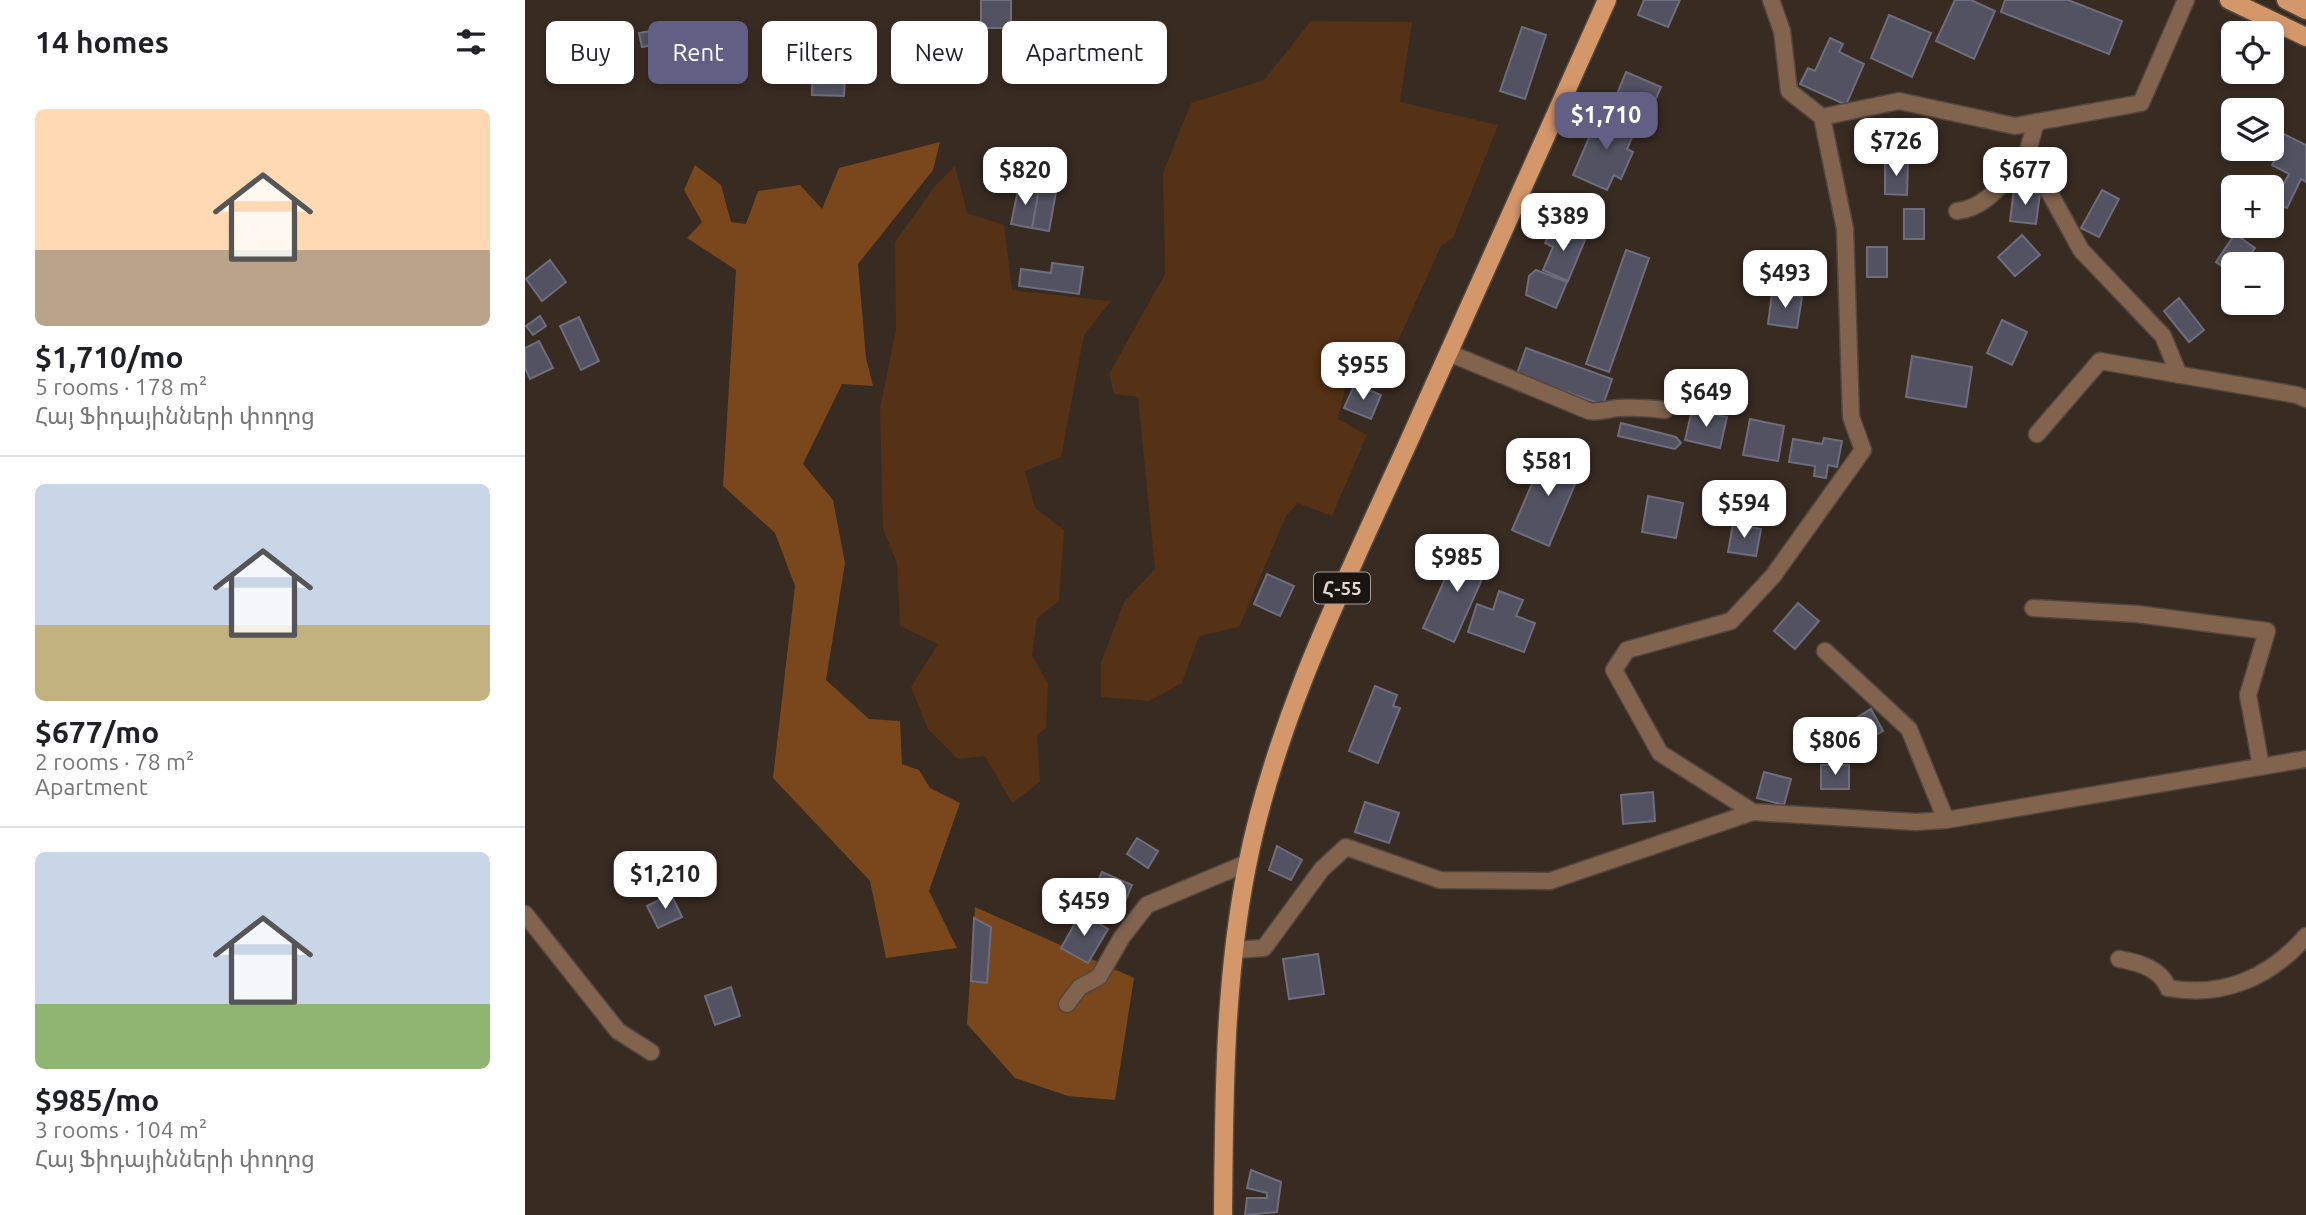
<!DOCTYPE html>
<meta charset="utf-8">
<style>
body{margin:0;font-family:Ubuntu,"Noto Sans Armenian",sans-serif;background:#f6f6f6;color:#202124;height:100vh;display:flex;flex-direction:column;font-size:26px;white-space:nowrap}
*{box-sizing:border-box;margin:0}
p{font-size:23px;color:#757577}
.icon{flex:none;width:38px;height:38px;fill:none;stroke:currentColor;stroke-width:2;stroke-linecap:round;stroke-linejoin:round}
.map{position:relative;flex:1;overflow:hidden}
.details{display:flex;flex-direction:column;background:#fff;width:525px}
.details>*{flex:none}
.hud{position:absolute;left:21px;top:21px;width:665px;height:63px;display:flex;gap:14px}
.controls{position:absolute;left:1696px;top:21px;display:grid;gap:14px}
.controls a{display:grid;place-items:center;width:63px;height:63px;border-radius:10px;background:#fff;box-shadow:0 4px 10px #0003;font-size:35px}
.price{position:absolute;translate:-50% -60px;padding:0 16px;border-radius:14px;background:#fff;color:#222;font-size:23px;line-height:46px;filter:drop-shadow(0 2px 4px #0008)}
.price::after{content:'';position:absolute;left:50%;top:42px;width:21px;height:16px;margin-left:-10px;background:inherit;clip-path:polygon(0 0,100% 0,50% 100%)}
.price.on{background:#616084;color:#fff}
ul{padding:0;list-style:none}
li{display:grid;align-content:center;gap:14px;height:371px;padding:0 35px}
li+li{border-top:2px solid #e0e0e0}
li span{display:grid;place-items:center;height:217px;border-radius:10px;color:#555}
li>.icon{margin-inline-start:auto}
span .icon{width:126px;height:126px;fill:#fffc;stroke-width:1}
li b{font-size:30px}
h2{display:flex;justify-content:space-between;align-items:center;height:84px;padding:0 35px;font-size:30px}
.tag{padding:0 24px;border-radius:10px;background:#fff;box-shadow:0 4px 10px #0003;font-size:24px;line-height:63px}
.tag.on{background:#616084;color:#fff}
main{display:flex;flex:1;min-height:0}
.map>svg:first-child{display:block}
.green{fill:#553115}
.water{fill:#7a471d}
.building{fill:#525262;stroke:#6d6d7d;stroke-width:2}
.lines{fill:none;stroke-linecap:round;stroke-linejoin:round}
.minor-casing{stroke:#53473e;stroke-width:19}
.major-casing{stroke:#53473e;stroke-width:21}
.minor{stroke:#81634e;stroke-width:16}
.major{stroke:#d4976a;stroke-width:18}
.labels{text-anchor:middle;stroke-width:7;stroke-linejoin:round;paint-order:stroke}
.shield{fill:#1b1511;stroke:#a69e99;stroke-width:2}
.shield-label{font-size:19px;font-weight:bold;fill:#e2d9d3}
</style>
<main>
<section class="details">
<h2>14 homes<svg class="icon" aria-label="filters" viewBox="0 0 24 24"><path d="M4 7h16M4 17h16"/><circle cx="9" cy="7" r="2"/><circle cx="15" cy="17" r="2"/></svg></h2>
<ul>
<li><span style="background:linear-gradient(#ffd9b3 65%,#b9a48a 0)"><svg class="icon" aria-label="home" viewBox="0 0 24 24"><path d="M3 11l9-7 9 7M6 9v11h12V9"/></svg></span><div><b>$1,710/mo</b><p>5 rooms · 178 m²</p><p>Հայ Ֆիդայինների փողոց</p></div></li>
<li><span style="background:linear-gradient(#c9d6e8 65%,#c2b280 0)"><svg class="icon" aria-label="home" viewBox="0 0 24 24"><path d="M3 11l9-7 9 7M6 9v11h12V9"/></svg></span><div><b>$677/mo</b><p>2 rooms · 78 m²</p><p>Apartment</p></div></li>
<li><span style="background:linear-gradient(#c9d6e8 70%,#8fb573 0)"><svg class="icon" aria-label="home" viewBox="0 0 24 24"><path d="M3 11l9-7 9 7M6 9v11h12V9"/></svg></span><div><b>$985/mo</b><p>3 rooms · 104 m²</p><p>Հայ Ֆիդայինների փողոց</p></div></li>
</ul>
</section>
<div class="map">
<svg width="1781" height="1215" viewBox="0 0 1781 1215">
<rect width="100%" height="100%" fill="#382b22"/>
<!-- green -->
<path class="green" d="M786,21L887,22L875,102L973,125L928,238L916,246L854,383L823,377L813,419L842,435L807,516L773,503L761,516L714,627L674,636L657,683L624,701L576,697V663L599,602L630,569L613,397L589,394L584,374L640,274L638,173L666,103L739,80Z
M430,166L442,213L479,225L487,290L586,301L559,335L536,457L500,471L510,508L539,530L534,601L512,618L507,655L523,684L521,728L512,735L515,782L487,803L460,756L433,759L403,729L386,687L413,644L375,626L372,563L358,529L355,408L371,330L370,242L410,186Z"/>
<!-- water -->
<path class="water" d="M415,142L408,170L333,264L341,358L348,386L317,384L278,464L308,500L320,563L301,680L344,719L375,721L377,764L394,770L405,788L435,803L404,891L432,948L361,958L345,881L248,778L270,586L250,533L198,486L211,270L162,238L177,222L159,190L170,165L196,185L206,222L221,224L233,191L275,185L297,209L314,168Z
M450,907L609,978L590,1100L543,1096L490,1078L442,1024Z"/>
<!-- building -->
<path class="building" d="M456,0H486V28H456Z
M1119,0H1155L1143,27L1113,15Z
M1430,0H1446L1470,11L1449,59L1411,41Z
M1480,0H1543L1597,21L1584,54L1476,12Z
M1364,15L1406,33L1387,77L1346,58Z
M997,27L1021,35L1000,99L975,91Z
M131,30L134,44L117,47L114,33Z
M1305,38L1318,44L1314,52L1339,64L1321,105L1275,84L1283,68L1290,71Z
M288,55L310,56L309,74H320L319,96L287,95Z
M1101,72L1136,87L1124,114L1090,99Z
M1075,112L1111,128L1102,149L1108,152L1096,179L1089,175L1082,190L1048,175Z
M1747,128L1781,145V182L1776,179L1762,208L1749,202L1764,174L1747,165L1754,153L1745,149Z
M1360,161H1383L1382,195L1360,194Z
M494,185L514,189L507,228L486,224Z
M514,189L531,192L524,231L507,228Z
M1489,189L1515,193L1511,224L1485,221Z
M1577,190L1594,199L1574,237L1556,228Z
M1379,209H1399V239H1379Z
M1027,227L1060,240L1043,281L1018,270L1028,247L1020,243Z
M1710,234L1730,248L1719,264H1708V274L1691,262Z
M1497,235L1515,255L1490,276L1473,257Z
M1342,247H1362V277H1342Z
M1101,250L1124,258L1084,372L1061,364Z
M25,260L41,282L17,301L1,279Z
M527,263L558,267L554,294L494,286L496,269L526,273Z
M1011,270L1042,282L1031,308L1001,295L1004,276Z
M1247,293L1277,297L1272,328L1243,324Z
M1654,298L1679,330L1664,342L1639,311Z
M15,316L21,326L8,335L1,326Z
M54,317L74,361L56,370L35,326Z
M1477,320L1502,332L1487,365L1462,353Z
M14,341L28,368L5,379L0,368V348Z
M1001,348L1087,379L1078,405L992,374Z
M1387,356L1447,367L1441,407L1381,397Z
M830,384L856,395L846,419L819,408Z
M1167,410L1202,417L1195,448L1160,440Z
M1225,419L1259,426L1253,461L1218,455Z
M1096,423L1151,437L1156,443L1150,449L1093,436Z
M1299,438L1317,441L1312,467L1303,465L1301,478L1289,476L1290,466L1264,462L1268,439L1297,444Z
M1022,449L1058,465L1024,546L987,530Z
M1123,496L1158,503L1151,538L1117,532Z
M1208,524L1236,529L1231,556L1203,552Z
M935,545L966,559L929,642L898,628Z
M742,574L769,586L755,616L729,604Z
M974,591L998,600L991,616L1010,623L999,652L943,632L952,604L968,610Z
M1273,603L1294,621L1270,649L1249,631Z
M850,686L872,695L868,706L875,708L853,763L824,751Z
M1346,709L1358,731L1334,745L1321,724Z
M1296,765H1324V789H1296Z
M1239,772L1266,779L1259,805L1232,798Z
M1128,792L1130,821L1098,824L1096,795Z
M840,802L874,813L864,843L830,832Z
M612,838L633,851L623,868L602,854Z
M752,846L777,860L766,880L744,870Z
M577,872L607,885L595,914L575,905L581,891L570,887Z
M146,894L157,917L133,928L122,906Z
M556,913L583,929L563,963L536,948Z
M449,918L466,927L462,983L446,981Z
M793,954L799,994L764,999L758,959Z
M206,987L215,1016L190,1025L180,996Z
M726,1170L756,1182L752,1212L720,1215L722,1198H742V1193L722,1188Z"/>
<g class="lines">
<!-- minor casing -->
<g class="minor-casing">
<path id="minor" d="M1297,117L1374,101L1490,126L1616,103L1661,0
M1511,122L1501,157L1522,188L1556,250L1638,336L1654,375
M1432,211C1463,208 1480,179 1501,157
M924,353L1064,411C1074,413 1082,409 1093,408C1109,407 1124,408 1140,410
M1512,434L1575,361L1772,395L1781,399
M1508,608L1612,614L1742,631L1723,695L1736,766
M1300,651L1384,729L1421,820
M1228,812L1391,822L1421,820L1781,759
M0,914L93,1031L126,1052
M709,950L739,948L797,869L821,847L915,880L1025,881L1228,812L1135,753L1089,670L1102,650L1206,621L1248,576L1338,450L1326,417L1320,229L1297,117L1264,91L1257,31L1246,0
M1594,959C1612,962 1636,968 1643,988C1697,998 1745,978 1781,936
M542,1004L555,987L574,977L597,937L622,905L722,863"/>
</g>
<!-- major casing -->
<g class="major-casing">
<path id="major" d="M1704,0L1781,37
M1761,0L1781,10
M698,1215C699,1099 699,981 722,866C751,718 821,580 883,443C950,296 1015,148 1082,0"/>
</g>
<!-- minor -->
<use href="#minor" class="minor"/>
<!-- major -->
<use href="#major" class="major"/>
</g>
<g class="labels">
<!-- shield labels -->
<rect class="shield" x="789" y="572.5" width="56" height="31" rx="5"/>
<g class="shield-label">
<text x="817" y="595">Հ-55</text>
</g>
</g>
</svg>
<div class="controls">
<a><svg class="icon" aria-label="locate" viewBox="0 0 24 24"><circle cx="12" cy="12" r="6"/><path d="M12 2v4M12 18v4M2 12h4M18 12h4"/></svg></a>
<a><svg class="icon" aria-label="layers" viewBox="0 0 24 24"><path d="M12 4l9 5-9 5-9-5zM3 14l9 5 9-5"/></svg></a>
<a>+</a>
<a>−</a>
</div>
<b class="price on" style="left:1081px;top:152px">$1,710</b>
<b class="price" style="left:1371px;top:178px">$726</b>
<b class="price" style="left:500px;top:207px">$820</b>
<b class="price" style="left:1500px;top:207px">$677</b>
<b class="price" style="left:1038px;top:253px">$389</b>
<b class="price" style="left:1260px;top:310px">$493</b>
<b class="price" style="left:838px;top:402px">$955</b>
<b class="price" style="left:1181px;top:429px">$649</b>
<b class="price" style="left:1023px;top:498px">$581</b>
<b class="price" style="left:1219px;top:540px">$594</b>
<b class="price" style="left:932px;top:594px">$985</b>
<b class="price" style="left:1310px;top:777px">$806</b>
<b class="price" style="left:140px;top:911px">$1,210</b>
<b class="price" style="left:559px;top:938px">$459</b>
<div class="hud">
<a class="tag">Buy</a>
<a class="tag on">Rent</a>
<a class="tag">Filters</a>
<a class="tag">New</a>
<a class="tag">Apartment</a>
</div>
</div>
</main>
